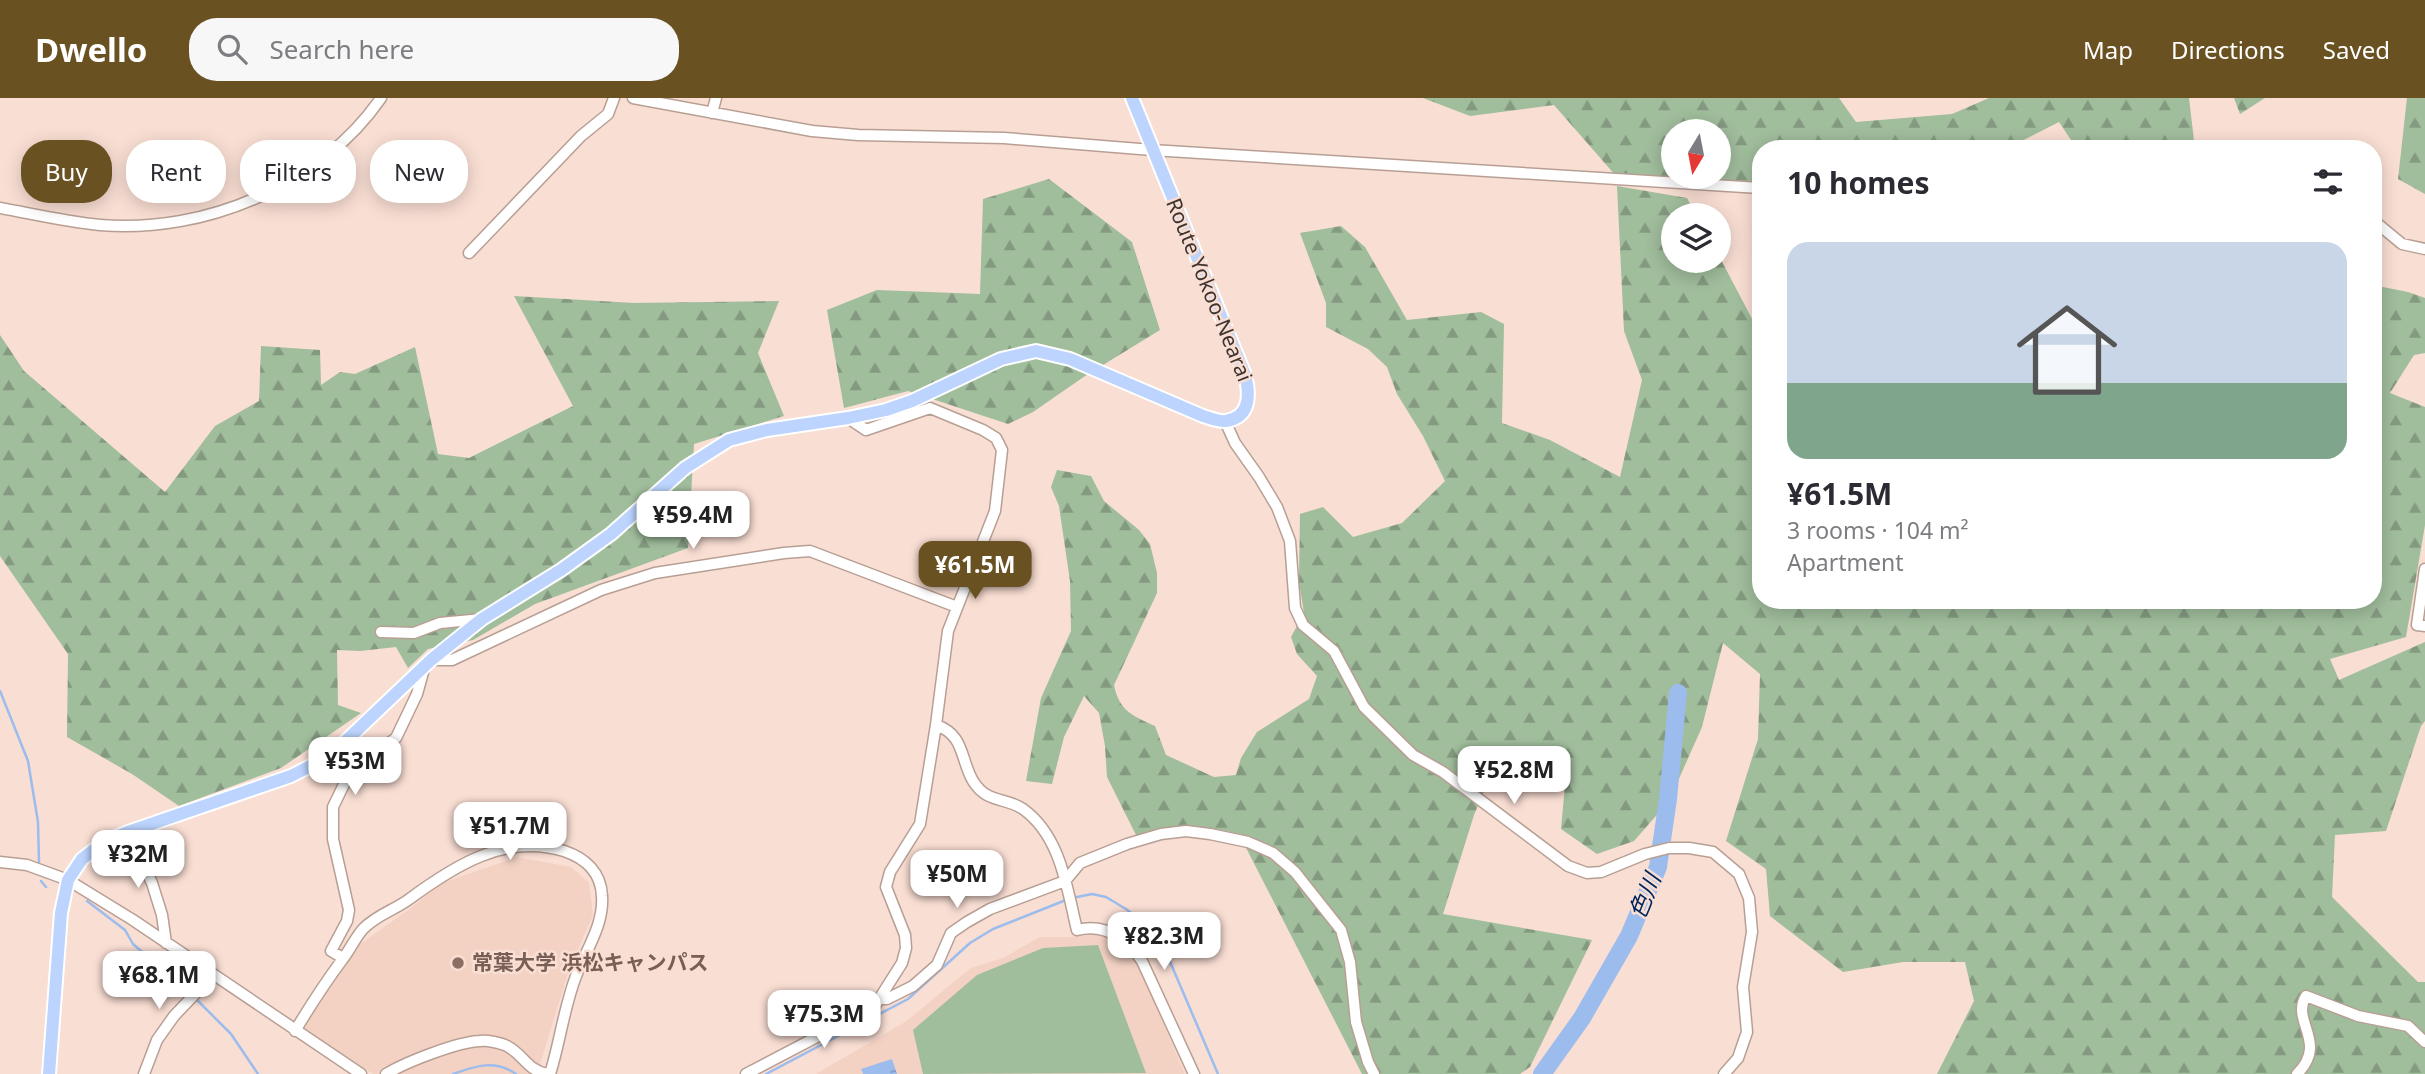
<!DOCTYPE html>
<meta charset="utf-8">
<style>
body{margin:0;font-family:"Noto Sans","Noto Sans JP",sans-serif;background:#f7f7f7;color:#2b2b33;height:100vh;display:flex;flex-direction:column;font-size:26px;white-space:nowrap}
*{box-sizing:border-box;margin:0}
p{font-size:23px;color:#7c7c81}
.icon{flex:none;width:38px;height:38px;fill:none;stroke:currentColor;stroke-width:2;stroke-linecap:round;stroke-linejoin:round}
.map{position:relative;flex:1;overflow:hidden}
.drawer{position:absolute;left:1752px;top:42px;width:630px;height:469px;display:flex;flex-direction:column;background:#fff;border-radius:28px;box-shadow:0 4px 18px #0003}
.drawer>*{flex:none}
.guide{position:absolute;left:21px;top:42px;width:665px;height:63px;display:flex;gap:14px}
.needle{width:46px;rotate:190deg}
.controls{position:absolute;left:1661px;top:21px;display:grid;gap:14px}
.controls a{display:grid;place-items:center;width:70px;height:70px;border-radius:50%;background:#fff;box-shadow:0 4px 18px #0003;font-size:35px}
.price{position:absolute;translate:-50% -60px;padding:0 16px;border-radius:14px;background:#fff;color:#222;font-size:23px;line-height:46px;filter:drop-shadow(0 2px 4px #0008)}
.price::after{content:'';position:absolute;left:50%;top:42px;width:21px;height:16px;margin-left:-10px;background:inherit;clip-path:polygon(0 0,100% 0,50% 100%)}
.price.active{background:#6a5122;color:#fff}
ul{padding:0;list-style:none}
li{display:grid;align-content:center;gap:14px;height:371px;padding:0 35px}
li+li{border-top:2px solid #e1e1e2}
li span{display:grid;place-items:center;height:217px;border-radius:21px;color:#555}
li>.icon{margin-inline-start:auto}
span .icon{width:126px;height:126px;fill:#fffc;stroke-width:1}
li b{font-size:30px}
h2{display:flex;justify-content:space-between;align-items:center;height:84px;padding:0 35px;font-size:30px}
.chip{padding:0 24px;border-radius:28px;background:#fff;box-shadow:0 4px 18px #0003;font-size:24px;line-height:63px}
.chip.active{background:#6a5122;color:#fff}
header{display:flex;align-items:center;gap:42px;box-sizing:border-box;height:98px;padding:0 35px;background:#6a5122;color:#fff}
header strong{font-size:33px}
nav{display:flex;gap:38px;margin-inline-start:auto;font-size:24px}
.search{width:490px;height:63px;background:#f7f7f7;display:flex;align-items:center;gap:18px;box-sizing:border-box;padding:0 24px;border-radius:28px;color:#7c7c81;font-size:26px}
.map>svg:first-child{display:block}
.built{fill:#f3d2c3}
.forest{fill:url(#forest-firs);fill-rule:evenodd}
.pitch{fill:#a0bd9c}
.water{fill:url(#water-ripples)}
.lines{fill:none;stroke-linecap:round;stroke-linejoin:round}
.stream{stroke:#9cbcee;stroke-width:2.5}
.river{stroke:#9cbcee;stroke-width:18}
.minor-casing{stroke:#b89f94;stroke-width:13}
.major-casing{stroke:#fff;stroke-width:16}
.minor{stroke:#fff;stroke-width:10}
.major{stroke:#bcd4fe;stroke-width:12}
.education-dot{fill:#8d6e63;stroke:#f9ded3;stroke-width:2.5}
.labels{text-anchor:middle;stroke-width:5;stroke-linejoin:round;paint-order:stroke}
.street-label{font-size:21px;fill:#3d332f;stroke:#f9ded3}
.education-label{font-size:21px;font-weight:bold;fill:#785e54;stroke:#f9ded3;text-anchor:start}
.water-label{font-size:23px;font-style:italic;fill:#00255e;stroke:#f9ded3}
</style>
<header>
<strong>Dwello</strong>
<div class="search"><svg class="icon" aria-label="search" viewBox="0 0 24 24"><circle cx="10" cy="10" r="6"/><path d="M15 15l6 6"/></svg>Search here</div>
<nav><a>Map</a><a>Directions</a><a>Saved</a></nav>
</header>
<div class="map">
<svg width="2425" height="976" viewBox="0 0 2425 976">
<defs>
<pattern id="forest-firs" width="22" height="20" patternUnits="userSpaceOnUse" patternTransform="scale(1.75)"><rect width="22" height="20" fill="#a0bd9c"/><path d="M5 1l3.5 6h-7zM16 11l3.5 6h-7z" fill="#849a80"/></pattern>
<pattern id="water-ripples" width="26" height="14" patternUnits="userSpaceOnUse" patternTransform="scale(1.75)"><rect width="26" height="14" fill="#9cbcee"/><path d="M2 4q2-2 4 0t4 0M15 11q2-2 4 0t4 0" fill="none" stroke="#8099c1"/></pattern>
</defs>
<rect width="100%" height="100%" fill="#f9ded3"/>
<!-- built -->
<path class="built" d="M517,759L571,769L589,785L593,817L568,875L537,976H373L303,929L349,854L411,810L442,785Z
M1086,835L1098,836L1115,842L1128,852L1137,864L1185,976H816L905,924L971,870L1003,860L1040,839H1072Z"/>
<!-- forest -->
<path class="forest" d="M1423,0H1839L1856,24L1952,16L1989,0H2189L2195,51H2077L2059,24L2006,51H1760V89L1689,80L1616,78L1554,7L1470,18ZM1673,33H1718V79H1673Z
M2234,0H2265L2240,16Z
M2407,0H2425V96L2398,81Z
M1049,81L1132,144L1160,232L1085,278L1033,314L1008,326L908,293L844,310L827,212L877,192L980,196L983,101Z
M1617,88L1687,100L1696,117H1673V163H1718L1719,158L1760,236V502H2373V187L2408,194L2425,200V255L2414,257L2390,295L2425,309V427L2406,539L2330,561L2339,582L2425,544V623L2421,628L2386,733L2335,737L2332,799L2418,884H2425V976H1937L1974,903L1965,864H1903L1843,874L1770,818L1766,771L1726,743L1758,641L1760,576L1723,545L1702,629L1669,703L1634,743L1597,756L1561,731L1565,687L1531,671L1510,673L1488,684L1474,717L1443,816L1592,842L1530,969L1520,976H1362L1239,736C1200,726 1175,727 1137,739L1107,679L1105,648L1099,615L1084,598L1064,639L1052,686L1026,683L1041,600L1071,533L1070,483L1059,408L1051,389L1057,372L1091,378L1104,403L1139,432L1150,446L1157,475V495L1114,587C1119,613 1133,618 1155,628L1166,657L1214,679L1236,677L1241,660L1257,634L1309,601L1317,578L1297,556L1291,539L1304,515L1299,484L1300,416L1323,409L1353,439L1402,425L1445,383L1423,338L1397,296L1387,269L1368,251L1326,229V205L1300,135L1341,128L1365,149L1407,222L1481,214L1504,226L1502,325L1550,342L1620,379L1642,282L1624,233Z
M514,198L634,205L779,203L758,255L784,318L694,346L688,450L535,506L473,542L428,551L408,570L396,549L360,553L337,552L338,607L361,615L281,670L179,708L132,676L67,639L68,556L0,458V237L24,273L165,394L215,328L259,303L261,248L320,252L321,287L340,274L355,276L415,249L438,356L469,360L573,308Z"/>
<!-- pitch -->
<path class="pitch" d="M1098,847L1146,975L923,976L913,932L977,877L1043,850Z"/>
<!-- water -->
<path class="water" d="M892,961L897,976H863L861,971Z"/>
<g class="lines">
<!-- stream -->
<path class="stream" d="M0,593L28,663L38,724L39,764
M41,783L46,789
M1072,800L1092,796L1106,799L1126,811L1151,831L1168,859L1218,976
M87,803L125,832L133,846L190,896
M195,900L231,936L258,976
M453,976C475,968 495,961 516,976
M766,976L908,901L970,845L993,831L1066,802"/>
<!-- river -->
<path class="river" d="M1542,976L1582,920L1629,838L1658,769L1668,701L1678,595"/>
<!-- minor casing -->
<g class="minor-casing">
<path id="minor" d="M633,0L812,33L858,37L1004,40L1152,52L1760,90
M712,15L716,0
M0,110C33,116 67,124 100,127C205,136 321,87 381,0
M2373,122L2402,146L2425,151
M469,155L581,38L608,16L614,0
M848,320L866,332L930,310L983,332L996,340L1002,352L995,413L948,533L936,627C965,637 960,661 973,683C987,706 1006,699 1023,711C1061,738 1067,791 1077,832C1105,825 1126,840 1142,863L1194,976
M1225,323L1235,345L1259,379L1277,409L1290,443L1295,510L1303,527L1334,553L1364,609L1413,657L1443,674L1568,768L1587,775L1601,774L1645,756L1669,750H1689L1713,754L1739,776L1749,800L1752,834L1743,889L1747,934L1738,960L1724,976
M2425,471L2417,527L2425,528
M381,534L414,535L440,525L482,521
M431,562H452L601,492L655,475L784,455L810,453L957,509
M128,734L152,785L162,817L166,845
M0,764L27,767L68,782L133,822L361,976
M343,860L331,853L347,823L349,812L333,741V709L348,678L367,660L396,640L417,596L424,571
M880,901H887L913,888L937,867L951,835L967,824L990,811L1065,783L1080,765L1127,746L1161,736L1186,733L1210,736L1248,744L1273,755L1295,774L1341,832L1350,864L1356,924L1368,964L1374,976
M295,933C310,908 325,885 342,862C350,852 355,840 363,831C375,818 394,812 408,802C454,768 505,735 564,753C585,760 601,774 602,798C604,827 586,852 576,878C564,909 560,944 550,976
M144,976L157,942L174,918L213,877
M386,976C406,964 457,944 480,943C487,942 501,945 507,948C524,957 527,972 547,976
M746,976L874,909L902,865L906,850L905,837L886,789L890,774L920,726L936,627
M2297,976C2329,944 2290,923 2306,898L2358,918L2408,928L2425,944"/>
</g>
<!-- major casing -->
<g class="major-casing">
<path id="major" d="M49,976L61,815L68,782L82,761L104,744L128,734L291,678L330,658L431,562L482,521L561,472L611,436L685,370L729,342L767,332L848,320L886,312L912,303L1001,261L1036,253L1070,261L1203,318C1210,320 1219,324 1226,323C1251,319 1250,296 1245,277L1132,0"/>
</g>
<!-- minor -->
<use href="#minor" class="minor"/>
<!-- major -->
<use href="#major" class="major"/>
</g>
<!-- markers -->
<circle class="education-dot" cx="458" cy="865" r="7"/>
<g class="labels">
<!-- street labels -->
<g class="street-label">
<text transform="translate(1209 192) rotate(68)" y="7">Route Yokoo-Nearai</text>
</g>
<!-- education labels -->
<g class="education-label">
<text x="472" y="872">常葉大学 浜松キャンパス</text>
</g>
<!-- water labels -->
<g class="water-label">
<text transform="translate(1645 798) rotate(-68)" y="8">色川</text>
</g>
</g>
</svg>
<div class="controls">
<a><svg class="needle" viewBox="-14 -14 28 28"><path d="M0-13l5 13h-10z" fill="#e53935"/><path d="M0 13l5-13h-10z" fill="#7c7c81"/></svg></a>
<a><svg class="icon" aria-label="layers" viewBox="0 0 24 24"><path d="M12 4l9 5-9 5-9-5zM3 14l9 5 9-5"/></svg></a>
</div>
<b class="price" style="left:693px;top:453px">¥59.4M</b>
<b class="price active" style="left:975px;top:503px">¥61.5M</b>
<b class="price" style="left:355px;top:699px">¥53M</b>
<b class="price" style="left:1514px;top:708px">¥52.8M</b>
<b class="price" style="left:510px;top:764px">¥51.7M</b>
<b class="price" style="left:138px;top:792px">¥32M</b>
<b class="price" style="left:957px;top:812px">¥50M</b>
<b class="price" style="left:1164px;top:874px">¥82.3M</b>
<b class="price" style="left:159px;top:913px">¥68.1M</b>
<b class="price" style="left:824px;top:952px">¥75.3M</b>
<div class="guide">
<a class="chip active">Buy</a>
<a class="chip">Rent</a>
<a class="chip">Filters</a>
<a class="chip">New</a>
</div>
<section class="drawer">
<h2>10 homes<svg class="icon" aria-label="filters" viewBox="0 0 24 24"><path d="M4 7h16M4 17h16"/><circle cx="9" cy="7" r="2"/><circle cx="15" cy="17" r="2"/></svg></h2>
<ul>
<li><span style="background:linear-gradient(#c9d6e8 65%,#7fa58c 0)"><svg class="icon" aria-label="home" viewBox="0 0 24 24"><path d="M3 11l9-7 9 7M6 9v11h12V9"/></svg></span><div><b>¥61.5M</b><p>3 rooms · 104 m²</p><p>Apartment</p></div></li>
</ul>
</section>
</div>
